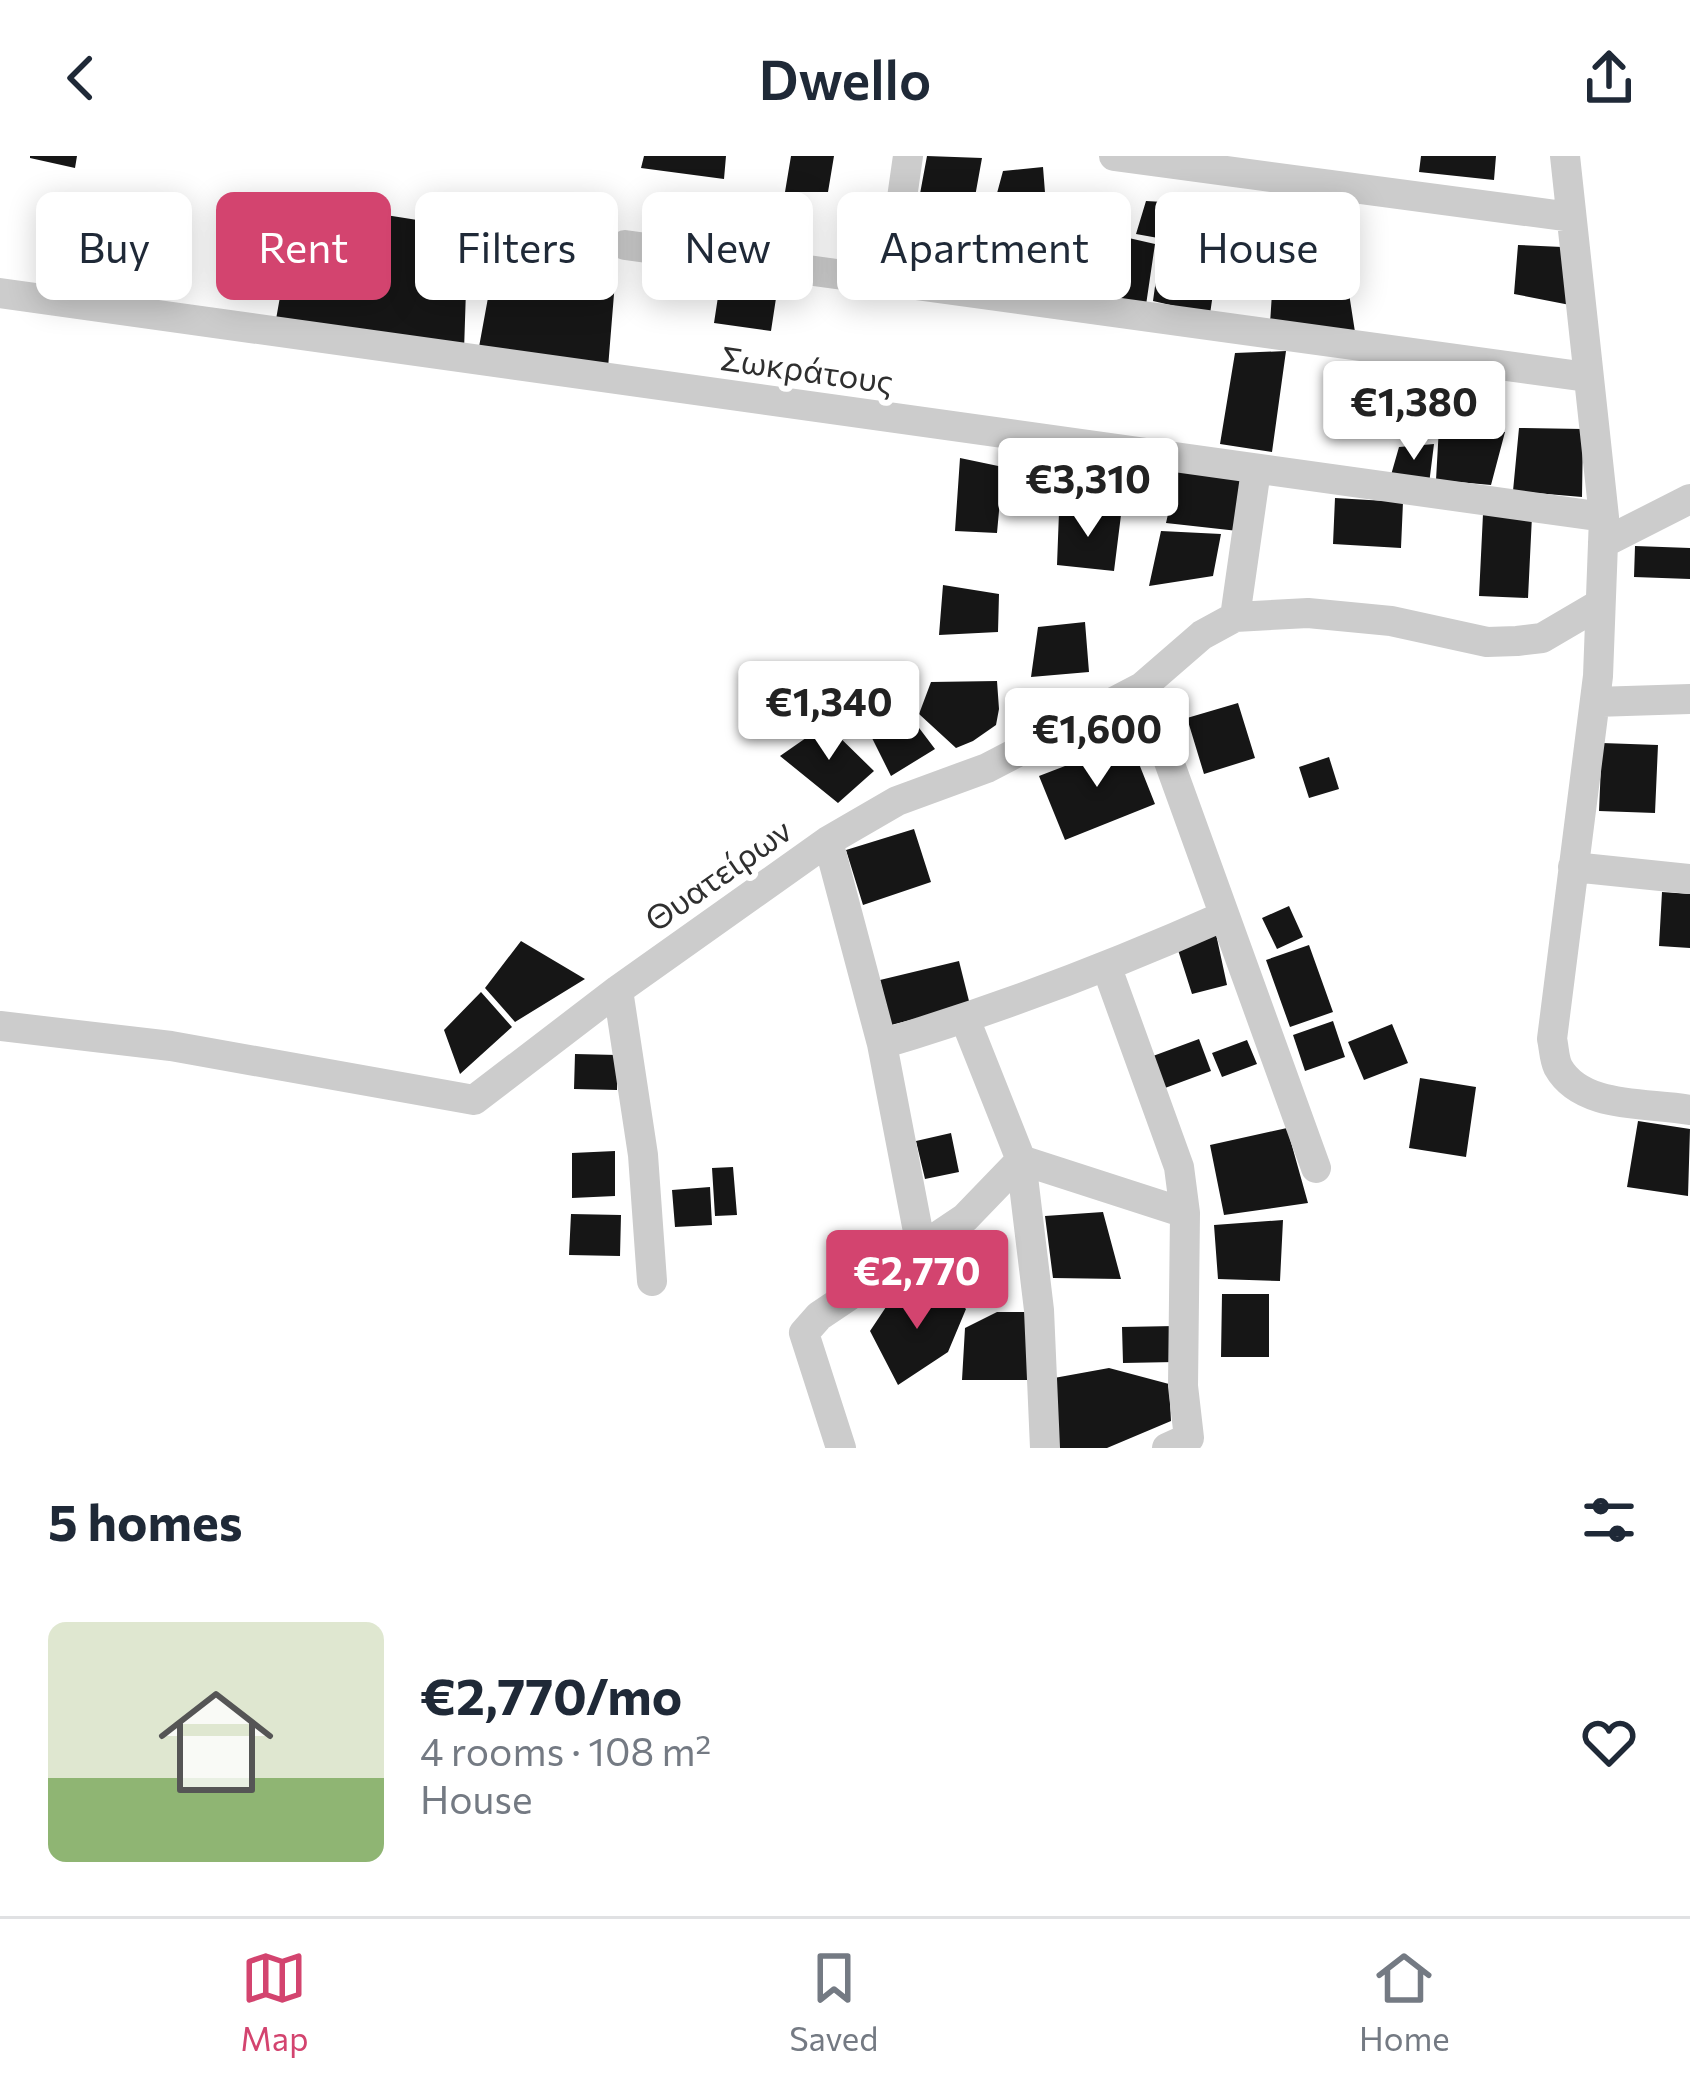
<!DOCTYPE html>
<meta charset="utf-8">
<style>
body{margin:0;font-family:Commissioner,sans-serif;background:#f6f6f7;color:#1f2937;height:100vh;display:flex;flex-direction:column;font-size:45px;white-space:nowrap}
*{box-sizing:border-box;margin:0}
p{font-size:39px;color:#747a83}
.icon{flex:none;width:66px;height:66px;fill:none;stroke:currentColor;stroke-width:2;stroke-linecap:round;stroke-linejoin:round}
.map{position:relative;height:1292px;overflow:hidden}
.side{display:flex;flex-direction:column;background:#fff;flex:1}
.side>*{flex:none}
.top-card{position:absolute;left:36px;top:36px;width:1620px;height:108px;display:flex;gap:24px}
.price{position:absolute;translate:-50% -102px;padding:0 27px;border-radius:12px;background:#fff;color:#222;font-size:39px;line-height:78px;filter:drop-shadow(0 3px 6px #0008)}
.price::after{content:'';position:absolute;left:50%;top:72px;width:36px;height:27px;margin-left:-18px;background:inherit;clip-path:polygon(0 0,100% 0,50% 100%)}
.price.active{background:#d3446f;color:#fff}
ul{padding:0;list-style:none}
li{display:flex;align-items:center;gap:36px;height:300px;padding:0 48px}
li+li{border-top:3px solid #e0e1e3}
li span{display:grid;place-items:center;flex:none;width:336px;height:240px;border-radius:18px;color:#555}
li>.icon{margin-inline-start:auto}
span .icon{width:144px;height:144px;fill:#fffc;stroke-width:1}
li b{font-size:51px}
h2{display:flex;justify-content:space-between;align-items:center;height:144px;padding:0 48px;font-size:51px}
.pill{padding:0 42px;border-radius:18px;background:#fff;box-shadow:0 6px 30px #0003;font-size:42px;line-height:108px}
.pill.active{background:#d3446f;color:#fff}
header{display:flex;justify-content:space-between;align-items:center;height:156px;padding:0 48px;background:#fff;font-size:54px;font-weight:600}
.tab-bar{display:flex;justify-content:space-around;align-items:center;height:168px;border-top:3px solid #e0e1e3;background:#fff;font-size:33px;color:#747a83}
.tab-bar a{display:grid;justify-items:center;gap:6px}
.tab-bar .active{color:#d3446f}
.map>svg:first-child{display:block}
.building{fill:#161616}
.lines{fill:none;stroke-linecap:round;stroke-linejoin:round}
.minor{stroke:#ccc;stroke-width:30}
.labels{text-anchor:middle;stroke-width:12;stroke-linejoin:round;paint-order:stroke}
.street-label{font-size:33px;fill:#2f2f2f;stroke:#fff}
</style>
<header><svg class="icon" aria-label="back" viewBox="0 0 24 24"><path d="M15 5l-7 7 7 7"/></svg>Dwello<svg class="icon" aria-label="share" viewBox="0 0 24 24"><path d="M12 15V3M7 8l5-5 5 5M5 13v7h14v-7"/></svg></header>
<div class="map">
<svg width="1690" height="1292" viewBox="0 0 1690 1292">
<rect width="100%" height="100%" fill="#fff"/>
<!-- building -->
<path class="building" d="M30,0H77L75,12L30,2Z
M644,0H726L724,23L641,12Z
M791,0H834L828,36H785Z
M927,0L982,2L971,63L917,54Z
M1421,0H1496L1494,24L1419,16Z
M1043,11L1047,62L993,52L1003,15Z
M297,45L468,72L464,195L275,169Z
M1146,45L1199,48L1197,89L1136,78Z
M979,69L1057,73L1045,136L965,121Z
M1098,75L1155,88L1146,149L1084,144Z
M500,76L617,101L608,212L479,191Z
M1161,87L1219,97L1210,158L1153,145Z
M1518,89L1562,91L1570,149L1514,138Z
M1274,106L1346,118L1355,176L1270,168Z
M723,108L780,116L771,175L714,167Z
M1286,195L1272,296L1220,288L1235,197Z
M1439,271L1505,276L1491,329L1436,324Z
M1519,272L1583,273L1582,341L1513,335Z
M1434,288L1429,328L1391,319L1399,291Z
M1057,297L1049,354L1008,348L1016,301Z
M960,302L1003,311L997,377L955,375Z
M1178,314L1241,320L1238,375L1166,367Z
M1335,342L1403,346L1401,392L1333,388Z
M1059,356L1121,359L1114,415L1057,409Z
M1483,358L1532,360L1528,442L1479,440Z
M1161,375L1221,378L1213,420L1149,430Z
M1635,390L1690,392V423L1634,421Z
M943,429L999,438L998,476L939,479Z
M1085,466L1089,516L1031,521L1038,471Z
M997,525L999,553L996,569L973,585L956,592L919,558L931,526Z
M1238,547L1255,602L1204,618L1187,562Z
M904,552L935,593L891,620L863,564Z
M826,568L874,615L838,647L780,600Z
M1130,585L1155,648L1065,684L1039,620Z
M1602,587L1658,589L1655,657L1599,655Z
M1329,601L1339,633L1309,642L1299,611Z
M914,673L931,726L863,749L846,694Z
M1662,736L1690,738V792L1659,790Z
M1289,750L1303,781L1277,793L1262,762Z
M1216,778L1227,829L1192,838L1178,794Z
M521,785L585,823L515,866L485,832Z
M1309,789L1333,856L1290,871L1266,804Z
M959,805L970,849L891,869L880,824Z
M481,836L512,871L460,918L444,874Z
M1333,865L1345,901L1305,915L1293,879Z
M1392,868L1408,907L1364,924L1348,886Z
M1199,883L1211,915L1165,932L1153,900Z
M1247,884L1257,908L1222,921L1212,897Z
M575,898L617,899V934L574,933Z
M1420,922L1476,931L1466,1001L1409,992Z
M1638,965L1690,973L1688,1040L1627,1031Z
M1287,972L1308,1047L1224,1059L1210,989Z
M951,977L959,1016L925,1023L916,985Z
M615,995V1040L572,1042V997Z
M733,1011L737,1059L715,1060L712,1012Z
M710,1031L712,1069L675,1071L672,1034Z
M1103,1056L1121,1123L1053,1122L1045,1060Z
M571,1058L621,1059L620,1100L569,1099Z
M1283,1064L1280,1125L1218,1123L1214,1069Z
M946,1134L966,1153L948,1196L898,1229L870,1175L888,1148Z
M1222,1138H1269V1201H1221Z
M997,1156H1027L1028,1224H962L965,1172Z
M1175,1170V1206L1123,1207L1122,1171Z
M1109,1212L1169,1228L1171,1265L1107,1292H1057L1054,1222Z"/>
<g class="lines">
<!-- minor -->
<path class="minor" d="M1114,0L1571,61
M1565,0L1604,361L1598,520L1552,883C1554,891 1554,903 1558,911C1582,954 1649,946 1690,954
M625,89L1587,221
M890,126L908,0
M0,137L1604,361
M1603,387L1690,343
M1235,461L1256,314
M1142,531L1316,1012
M1595,546L1690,543
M828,685L882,888L921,1091
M1573,711L1690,723
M1107,812L1179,1011L1185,1057L1183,1230L1189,1282L1167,1292
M618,834L643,999L652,1125
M0,870L171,890L474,944L618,834L828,685L897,645L987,612L1142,531L1202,479L1235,461L1308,457L1391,465L1487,486L1517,485L1542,482L1600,448
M882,888C999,853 1112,810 1224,760
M841,1292L804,1177L819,1160L965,1062L1021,1004L965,863
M1045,1292L1039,1154L1021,1004L1185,1057"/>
</g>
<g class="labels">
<!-- street labels -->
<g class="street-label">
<text transform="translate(807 214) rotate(8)" y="12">Σωκράτους</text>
<text transform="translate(718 719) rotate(-35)" y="12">Θυατείρων</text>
</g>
</g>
</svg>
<b class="price" style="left:1414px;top:307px">€1,380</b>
<b class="price" style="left:1088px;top:384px">€3,310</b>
<b class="price" style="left:829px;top:607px">€1,340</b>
<b class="price" style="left:1097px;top:634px">€1,600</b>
<b class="price active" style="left:917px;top:1176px">€2,770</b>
<div class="top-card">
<a class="pill">Buy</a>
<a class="pill active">Rent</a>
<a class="pill">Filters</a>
<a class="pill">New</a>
<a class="pill">Apartment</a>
<a class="pill">House</a>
</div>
</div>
<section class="side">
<h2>5 homes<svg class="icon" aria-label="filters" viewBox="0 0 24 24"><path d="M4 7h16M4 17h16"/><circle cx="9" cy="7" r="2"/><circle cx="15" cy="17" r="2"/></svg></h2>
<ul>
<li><span style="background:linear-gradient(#dfe7d0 65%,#8fb573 0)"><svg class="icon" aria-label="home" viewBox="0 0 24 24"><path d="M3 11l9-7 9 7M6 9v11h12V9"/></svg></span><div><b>€2,770/mo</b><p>4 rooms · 108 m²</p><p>House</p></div><svg class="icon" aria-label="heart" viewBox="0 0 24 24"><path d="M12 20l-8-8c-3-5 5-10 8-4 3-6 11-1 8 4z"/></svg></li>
</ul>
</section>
<nav class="tab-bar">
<a class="active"><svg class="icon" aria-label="map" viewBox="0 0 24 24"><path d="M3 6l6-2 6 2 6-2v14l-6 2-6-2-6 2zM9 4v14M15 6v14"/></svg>Map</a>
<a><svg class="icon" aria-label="saved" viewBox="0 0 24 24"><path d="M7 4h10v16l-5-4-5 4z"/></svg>Saved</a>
<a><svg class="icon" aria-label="home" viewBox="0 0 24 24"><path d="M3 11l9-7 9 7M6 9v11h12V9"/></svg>Home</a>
</nav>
